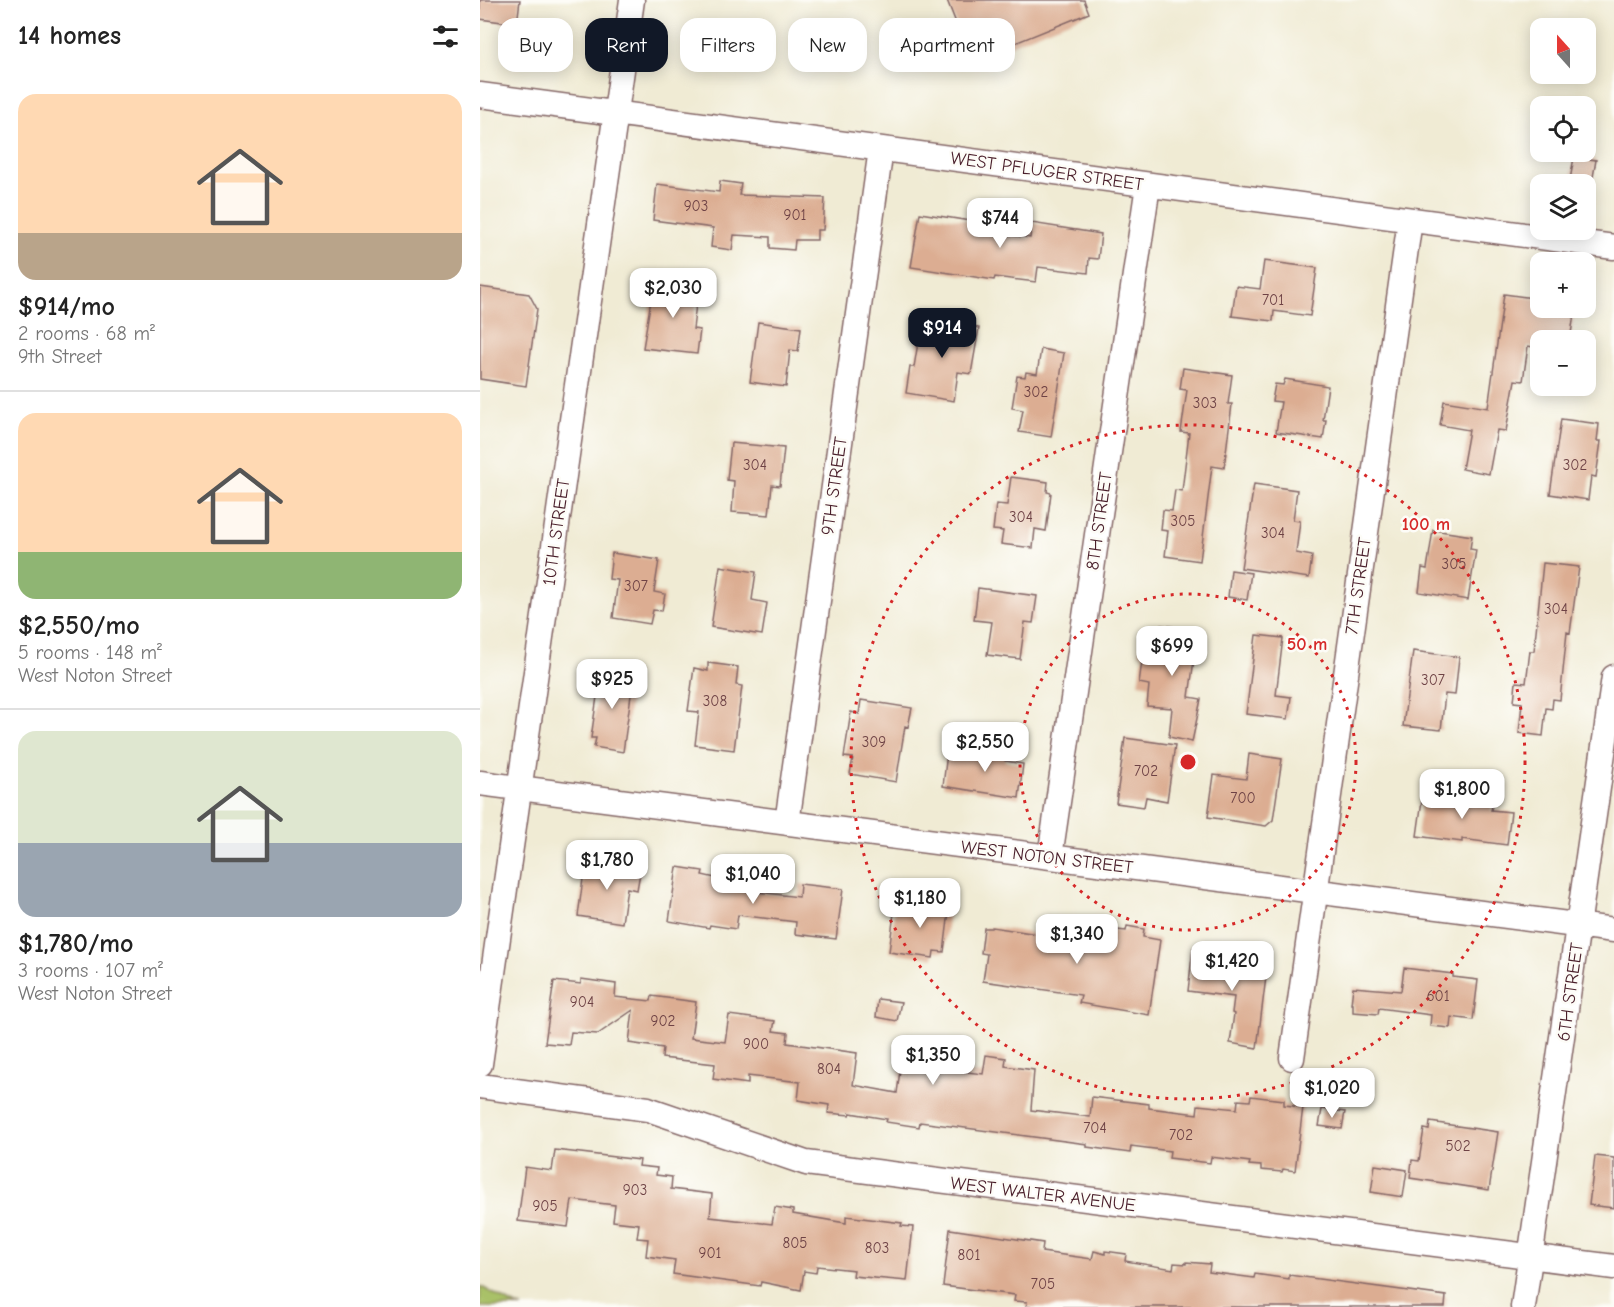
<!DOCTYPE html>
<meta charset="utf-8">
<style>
body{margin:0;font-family:"Comic Neue",sans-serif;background:#f6f6f6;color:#222;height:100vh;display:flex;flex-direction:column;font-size:22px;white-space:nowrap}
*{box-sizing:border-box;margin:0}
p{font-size:20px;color:#767676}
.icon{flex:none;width:33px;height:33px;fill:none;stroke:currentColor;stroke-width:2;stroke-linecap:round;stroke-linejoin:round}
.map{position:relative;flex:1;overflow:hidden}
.panel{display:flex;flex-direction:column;background:#fff;width:480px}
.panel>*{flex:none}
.guide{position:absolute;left:18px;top:18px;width:570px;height:54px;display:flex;gap:12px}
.needle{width:39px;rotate:339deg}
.fabs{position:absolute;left:1050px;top:18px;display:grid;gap:12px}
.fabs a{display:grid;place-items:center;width:66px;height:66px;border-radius:12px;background:#fff;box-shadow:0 3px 15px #0003;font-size:30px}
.price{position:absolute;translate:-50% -51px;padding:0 14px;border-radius:12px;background:#fff;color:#222;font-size:20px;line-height:39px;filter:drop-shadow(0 2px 3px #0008)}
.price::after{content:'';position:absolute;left:50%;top:36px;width:18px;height:14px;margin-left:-9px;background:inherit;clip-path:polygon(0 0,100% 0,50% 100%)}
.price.current{background:#111827;color:#fff}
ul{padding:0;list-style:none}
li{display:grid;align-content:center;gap:12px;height:318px;padding:0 18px}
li+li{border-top:2px solid #e0e0e0}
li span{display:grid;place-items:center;height:186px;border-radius:18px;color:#555}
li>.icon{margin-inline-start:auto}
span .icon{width:108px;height:108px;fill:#fffc;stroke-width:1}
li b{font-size:26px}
h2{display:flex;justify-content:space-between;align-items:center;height:72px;padding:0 18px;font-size:26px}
.pill{padding:0 21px;border-radius:18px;background:#fff;box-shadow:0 3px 15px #0003;font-size:21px;line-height:54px}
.pill.current{background:#111827;color:#fff}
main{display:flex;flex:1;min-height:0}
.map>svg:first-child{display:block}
.green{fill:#a9c167;stroke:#7a7049;stroke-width:1.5}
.building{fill:#dcad92}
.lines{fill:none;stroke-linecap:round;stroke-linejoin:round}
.minor-casing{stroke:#846666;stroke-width:27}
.minor{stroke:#fff;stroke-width:24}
.ring{fill:none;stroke:#d62828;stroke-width:3;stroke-dasharray:3 6}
.labels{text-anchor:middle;stroke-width:5;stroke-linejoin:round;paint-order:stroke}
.number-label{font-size:15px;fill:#6e4245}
.street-label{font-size:18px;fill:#4a1f2b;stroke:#fdfcf7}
.centre{fill:#d62828;stroke:#fdfcf7;stroke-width:3}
.ring-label{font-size:18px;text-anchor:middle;font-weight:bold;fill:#d62828;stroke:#fdfcf7;stroke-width:5;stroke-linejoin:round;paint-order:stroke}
</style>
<main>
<section class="panel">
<h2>14 homes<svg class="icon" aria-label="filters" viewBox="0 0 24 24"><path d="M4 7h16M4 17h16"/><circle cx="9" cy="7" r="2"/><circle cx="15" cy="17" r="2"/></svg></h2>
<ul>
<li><span style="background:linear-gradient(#ffd9b3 75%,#b9a48a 0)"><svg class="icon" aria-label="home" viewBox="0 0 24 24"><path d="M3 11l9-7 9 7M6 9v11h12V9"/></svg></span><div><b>$914/mo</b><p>2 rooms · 68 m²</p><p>9th Street</p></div></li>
<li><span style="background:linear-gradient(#ffd9b3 75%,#8fb573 0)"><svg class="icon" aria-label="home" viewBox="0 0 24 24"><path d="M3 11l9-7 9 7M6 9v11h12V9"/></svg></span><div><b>$2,550/mo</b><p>5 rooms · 148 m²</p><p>West Noton Street</p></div></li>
<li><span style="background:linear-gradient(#dfe7d0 60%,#9aa5b1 0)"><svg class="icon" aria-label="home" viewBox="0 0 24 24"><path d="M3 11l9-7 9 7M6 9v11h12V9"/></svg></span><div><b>$1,780/mo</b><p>3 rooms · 107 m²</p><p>West Noton Street</p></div></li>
</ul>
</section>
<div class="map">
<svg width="1134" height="1307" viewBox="0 0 1134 1307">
<rect width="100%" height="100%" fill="#fdfcf7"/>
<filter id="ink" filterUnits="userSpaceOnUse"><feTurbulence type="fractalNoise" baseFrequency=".0167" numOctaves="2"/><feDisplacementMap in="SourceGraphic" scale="12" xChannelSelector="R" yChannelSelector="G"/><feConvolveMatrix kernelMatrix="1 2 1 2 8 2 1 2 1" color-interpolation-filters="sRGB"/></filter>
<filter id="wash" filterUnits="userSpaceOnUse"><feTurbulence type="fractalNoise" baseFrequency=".008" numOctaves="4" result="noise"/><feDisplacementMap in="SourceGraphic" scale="24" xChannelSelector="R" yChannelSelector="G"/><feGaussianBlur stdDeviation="1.35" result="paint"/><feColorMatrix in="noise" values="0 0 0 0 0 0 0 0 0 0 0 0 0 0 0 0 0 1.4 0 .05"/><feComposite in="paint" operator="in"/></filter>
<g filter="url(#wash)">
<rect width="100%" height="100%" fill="#f0ebd4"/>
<!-- green -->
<path class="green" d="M0,1286L36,1306L43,1307H0Z"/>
<g id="blocks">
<!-- building -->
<path class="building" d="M0,0H40L37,24L0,19Z
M467,0H604L609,13L491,61Z
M1094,157L1116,160L1112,183L1090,180Z
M240,181L261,184L259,195L345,198L343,230H337V240H315L314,250L290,248V237L254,235L252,250L231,247L233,228L173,220L177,184L239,192Z
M440,213L515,225L514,233L550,238L552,223L621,234L618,259L609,258L608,273L558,267L556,282L515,277L514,280L431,267Z
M784,261L837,268L830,316L794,311L793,321L752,316L756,286L780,289Z
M177,281L218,287L213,329L220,330L217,354L163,348L172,294L175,295Z
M0,287L49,294L57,309L46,386L0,379Z
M1024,294L1060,299V308H1095L1090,340H1060V348L1048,346L1043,381L1035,380L1026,431L1017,430L1009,474L982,469L989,430L960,425L964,401L1008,408Z
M442,318L499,328L491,374L478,372L474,401L426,393L430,367H434Z
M278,322L321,328L318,351L310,350L306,387L270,382Z
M561,349L584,353L571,437L539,432L543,410L532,408L537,376L545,377L546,372L557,374Z
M703,368L752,375L748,404H752L744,468L732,466L720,561L685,556L688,531L681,530L683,510L692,511L695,490L702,491L709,433L701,432L707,390L700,389Z
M805,379L848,386L843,420H846L843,439L796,432L801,402L792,401L795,384L803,385Z
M1081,419L1119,424L1117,441H1121L1116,477L1111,476L1108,500L1070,494Z
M251,443L304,448L300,486L292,485L289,515L252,512L254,481L247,480Z
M531,477L568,482L567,492L571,493L566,531L555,529L553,548L521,544L523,531L513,530L516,504L527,505Z
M774,484L817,490L813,520L820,521L816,553L832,556L829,578L761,568Z
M953,530L992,536L990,549L996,550L988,600L939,592L942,568L947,569Z
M132,553L179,560L174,592L185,594L182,611L173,610L170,624L133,618L138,580L129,579Z
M1063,563L1099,567L1090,633L1087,632L1080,700L1073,699L1072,709L1066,708L1063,736L1039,733L1042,703L1034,702L1036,682L1046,683L1050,651H1054Z
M240,566L276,572L272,600L287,603L282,635L231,627Z
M751,570L771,573L767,600L748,597Z
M498,588L557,596L553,623L545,622L540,659L507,655L512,622L494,620Z
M681,625L718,630L709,697L721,699L712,742L689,737L692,708L667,706L669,685L659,683L663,654L659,653L662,635L679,637Z
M776,635L803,638L796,695L811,697L808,719L766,714Z
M933,651L979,657L975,695L965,694L961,730L923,726Z
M228,663L258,667L256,685L262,686L254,750L215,745L219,712L208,711L214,668L228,671Z
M121,669L154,674L143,752L114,747L116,738H111Z
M381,700L432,708L428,727L425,726L416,782L370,774L373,758L364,757L371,712L379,714Z
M645,738L695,745L687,801L666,797L664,807L636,803Z
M510,742L527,744L525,761L543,764L539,798L463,786L467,753L508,758Z
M769,754L802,759L793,820L786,826L728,817L734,775L766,779Z
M943,793L1013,802L1011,810L1031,812L1027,845L982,839V842L937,836Z
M128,862L161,867L157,890L147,888L142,923L98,916L105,864L127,867Z
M197,867L223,871L222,875L262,884L261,890L319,897L320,884L363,889L356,939L315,934L316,922L258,915L256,929L230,925L229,928L189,921Z
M437,898L470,903L464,952L454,951L453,958L409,952L415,905L436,908Z
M647,926L664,929L663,937L680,940L669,1015L599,1003L601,995L503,981L507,954L501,953L504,928H511L512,927L609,942L611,927L646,931Z
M713,948L740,952L739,962L787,969L777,1048L750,1043L754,1014L752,1013L754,997L708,991Z
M924,968L973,974V977L998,980L993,1020L971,1017L970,1028L950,1026L951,1015L899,1008L898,1014L873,1012V1004H871L873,987L921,991Z
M101,979L136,984L135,997L171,1001L172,996L216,1002L211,1038L245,1042L249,1015L295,1021L293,1031L308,1033L307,1043L377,1053L373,1085L417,1093L421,1063L439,1065L441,1054L465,1057L463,1069L503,1074L506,1055L526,1058L525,1066L554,1070L551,1110L610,1117L612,1097L669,1104V1108L717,1114L718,1105L757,1109L758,1100L770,1101L771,1096L804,1100V1105L823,1107L815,1171L803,1169L802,1172L781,1170V1166L769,1165L770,1162L731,1157L730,1163L689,1158L690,1151L651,1146L650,1153L607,1147V1144L440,1122L439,1127L406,1122L407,1119L370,1113V1115L348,1113L349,1105L318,1100L320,1082L268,1076V1084L233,1079L235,1064L182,1058L183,1048L149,1043L153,1010L118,1034L91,1032L89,1045L65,1043L74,981L101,984Z
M398,999L421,1002L417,1021L396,1017Z
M842,1109L865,1112L862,1129L839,1126Z
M950,1122L1018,1132L1009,1190L930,1178L932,1160L939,1161L944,1129L949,1130Z
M75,1150L160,1160L159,1166L177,1168L176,1175L192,1177L191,1189L232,1194L230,1217L292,1224L295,1207L313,1210V1214L366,1223V1216L422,1223L421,1226L433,1227L427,1281L373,1276L374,1270L337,1266L336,1273L324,1271L321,1290L281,1282L280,1286L193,1274L195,1260L166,1256L168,1239L157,1238L159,1224L133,1221L135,1205L92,1200L88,1227L38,1221L45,1167L72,1171Z
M1115,1156L1134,1158V1208L1109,1205Z
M895,1165L927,1170L923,1197L891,1192Z
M470,1229L563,1243L562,1252L612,1259L614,1251L625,1254V1251L646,1254L645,1261L693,1269L694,1263L706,1264V1262L730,1264L729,1272L774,1278L775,1274L809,1279V1275L966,1296L965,1307H546L547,1302L534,1301L535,1295L463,1286Z"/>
</g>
</g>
<g filter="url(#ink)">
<use href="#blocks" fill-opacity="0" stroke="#846666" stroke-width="1.5"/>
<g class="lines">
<!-- minor casing -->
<g class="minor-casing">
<path id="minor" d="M0,95L1134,247
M0,783L1134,930
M307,823L401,149
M570,857L668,185
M812,1058L930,220
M0,1064L152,0
M0,1086L168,1109L326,1163L1134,1267
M1043,1307L1134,677"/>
</g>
<!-- minor -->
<use href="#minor" class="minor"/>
</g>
</g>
<!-- distance rings -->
<g class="ring">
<circle cx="708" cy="762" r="168"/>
<circle cx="708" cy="762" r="337"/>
</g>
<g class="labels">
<!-- number labels -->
<g class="number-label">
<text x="216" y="211">903</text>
<text x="315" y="220">901</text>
<text x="793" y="305">701</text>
<text x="556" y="397">302</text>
<text x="725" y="408">303</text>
<text x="275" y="470">304</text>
<text x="1095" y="470">302</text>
<text x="541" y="522">304</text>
<text x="703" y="526">305</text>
<text x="793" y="538">304</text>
<text x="974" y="569">305</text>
<text x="156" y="591">307</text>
<text x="1076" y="614">304</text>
<text x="953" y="685">307</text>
<text x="235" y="706">308</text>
<text x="394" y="747">309</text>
<text x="666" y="776">702</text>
<text x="763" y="803">700</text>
<text x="958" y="1001">601</text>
<text x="102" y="1007">904</text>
<text x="183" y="1026">902</text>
<text x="276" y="1049">900</text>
<text x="349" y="1074">804</text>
<text x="615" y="1133">704</text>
<text x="701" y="1140">702</text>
<text x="978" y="1151">502</text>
<text x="155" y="1195">903</text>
<text x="65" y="1211">905</text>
<text x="315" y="1248">805</text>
<text x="397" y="1253">803</text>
<text x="230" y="1258">901</text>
<text x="489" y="1260">801</text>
<text x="563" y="1289">705</text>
</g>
<!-- street labels -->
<g class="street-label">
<text transform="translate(567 171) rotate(8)" y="6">WEST PFLUGER STREET</text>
<text transform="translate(354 486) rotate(-82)" y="6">9TH STREET</text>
<text transform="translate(619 521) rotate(-82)" y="6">8TH STREET</text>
<text transform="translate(76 532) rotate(-82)" y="6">10TH STREET</text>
<text transform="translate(878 586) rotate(-82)" y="6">7TH STREET</text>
<text transform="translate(567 857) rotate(7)" y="6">WEST NOTON STREET</text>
<text transform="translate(1090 992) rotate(-82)" y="6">6TH STREET</text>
<text transform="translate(563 1194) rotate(7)" y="6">WEST WALTER AVENUE</text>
</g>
</g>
<circle cx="708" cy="762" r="9" class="centre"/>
<g class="ring-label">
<text x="946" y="530">100 m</text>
<text x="827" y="650">50 m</text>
</g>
</svg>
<div class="fabs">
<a><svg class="needle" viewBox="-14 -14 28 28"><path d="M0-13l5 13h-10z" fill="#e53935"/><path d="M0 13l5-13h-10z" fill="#767676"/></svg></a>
<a><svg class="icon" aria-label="locate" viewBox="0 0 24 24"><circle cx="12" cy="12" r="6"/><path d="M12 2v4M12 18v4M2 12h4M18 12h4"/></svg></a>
<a><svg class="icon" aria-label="layers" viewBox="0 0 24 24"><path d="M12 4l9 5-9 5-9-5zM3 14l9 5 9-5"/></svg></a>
<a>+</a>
<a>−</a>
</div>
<b class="price" style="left:520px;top:249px">$744</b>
<b class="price" style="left:193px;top:319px">$2,030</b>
<b class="price current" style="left:462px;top:359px">$914</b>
<b class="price" style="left:692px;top:677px">$699</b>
<b class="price" style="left:132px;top:710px">$925</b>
<b class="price" style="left:505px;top:773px">$2,550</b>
<b class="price" style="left:982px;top:820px">$1,800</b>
<b class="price" style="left:127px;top:891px">$1,780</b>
<b class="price" style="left:273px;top:905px">$1,040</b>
<b class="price" style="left:440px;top:929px">$1,180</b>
<b class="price" style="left:597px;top:965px">$1,340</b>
<b class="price" style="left:752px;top:992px">$1,420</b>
<b class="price" style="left:453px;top:1086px">$1,350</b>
<b class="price" style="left:852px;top:1119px">$1,020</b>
<div class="guide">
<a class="pill">Buy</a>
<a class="pill current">Rent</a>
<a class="pill">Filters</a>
<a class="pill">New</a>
<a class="pill">Apartment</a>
</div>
</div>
</main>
